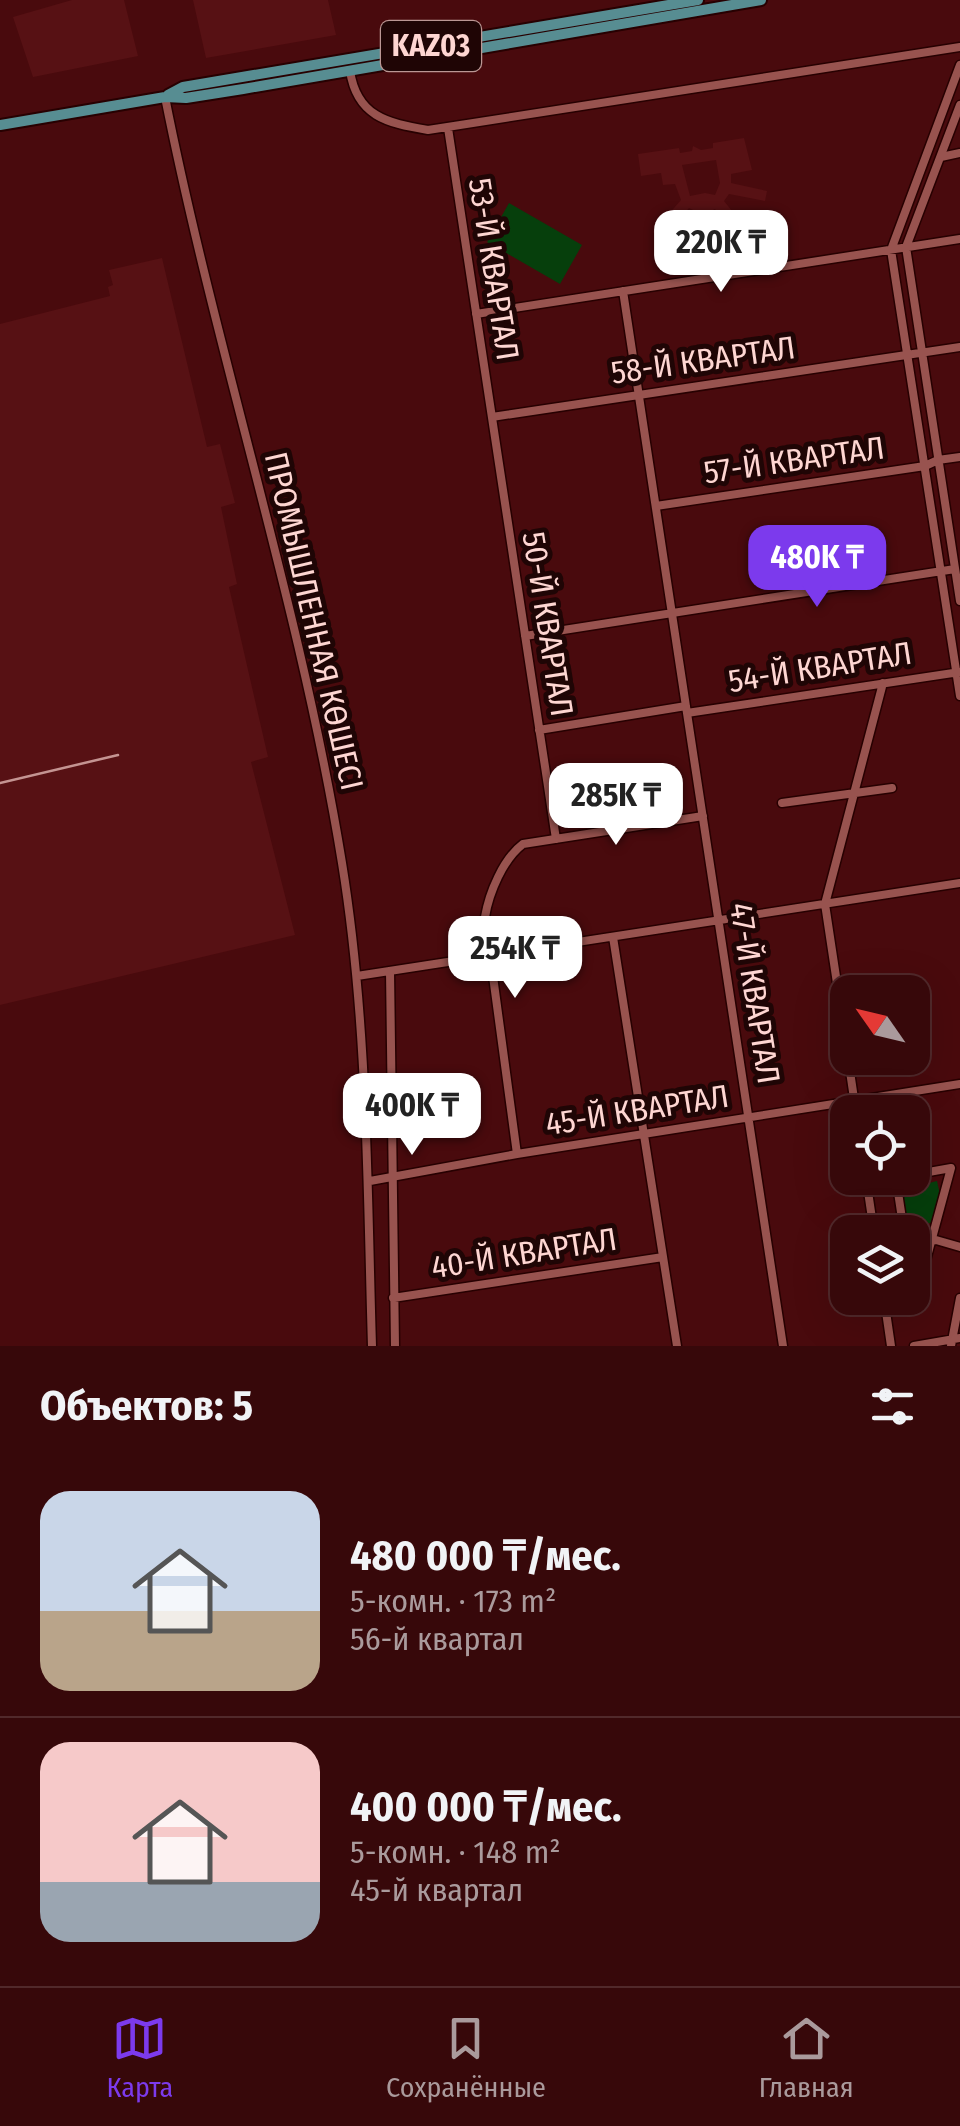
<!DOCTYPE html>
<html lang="ru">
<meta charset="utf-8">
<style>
body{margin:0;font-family:"Fira Sans Condensed",sans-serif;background:#3e1113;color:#f1f3f6;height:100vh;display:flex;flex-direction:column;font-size:38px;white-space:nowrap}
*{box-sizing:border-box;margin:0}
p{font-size:32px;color:#aa9a9c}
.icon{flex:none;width:55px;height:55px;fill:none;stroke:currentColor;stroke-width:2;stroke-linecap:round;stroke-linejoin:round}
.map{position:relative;height:1346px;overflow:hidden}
.side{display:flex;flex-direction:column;background:#37080a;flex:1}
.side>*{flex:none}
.needle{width:65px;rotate:304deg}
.tools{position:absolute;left:830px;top:975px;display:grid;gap:20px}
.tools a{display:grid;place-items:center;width:100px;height:100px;border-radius:20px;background:#37080a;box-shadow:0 10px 40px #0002,0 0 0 2px #51292b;font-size:50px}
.price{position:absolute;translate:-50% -85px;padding:0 22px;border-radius:20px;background:#fff;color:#222;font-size:32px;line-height:65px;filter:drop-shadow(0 2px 5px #0008)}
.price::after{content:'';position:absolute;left:50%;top:60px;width:30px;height:22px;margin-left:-15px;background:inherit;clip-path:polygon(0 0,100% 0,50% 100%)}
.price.current{background:#7c3aed;color:#fff}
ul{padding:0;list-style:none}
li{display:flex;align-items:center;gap:30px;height:250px;padding:0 40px}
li+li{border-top:2px solid #51292b}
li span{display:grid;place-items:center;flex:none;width:280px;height:200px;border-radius:30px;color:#555}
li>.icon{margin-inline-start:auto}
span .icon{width:120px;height:120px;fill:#fffc;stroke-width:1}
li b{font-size:42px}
h2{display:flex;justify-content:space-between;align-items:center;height:120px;padding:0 40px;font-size:42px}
.menu{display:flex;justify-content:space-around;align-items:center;height:140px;border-top:2px solid #51292b;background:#37080a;font-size:28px;color:#aa9a9c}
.menu a{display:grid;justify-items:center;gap:5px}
.menu .current{color:#7c3aed}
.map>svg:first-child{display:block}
.built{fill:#571114;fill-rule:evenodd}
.green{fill:#063f0c}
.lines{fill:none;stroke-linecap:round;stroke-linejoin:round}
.minor-casing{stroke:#270001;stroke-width:11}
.major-casing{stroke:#270001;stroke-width:14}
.minor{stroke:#98534f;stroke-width:8}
.major{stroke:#578d92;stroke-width:10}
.rail{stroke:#c49492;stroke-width:2.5}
.labels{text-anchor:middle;stroke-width:10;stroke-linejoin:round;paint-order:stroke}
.shield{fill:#1f0505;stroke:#bb9794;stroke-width:2.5}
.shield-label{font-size:30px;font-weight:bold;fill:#fed6d2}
.street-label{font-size:32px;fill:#fed6d2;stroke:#1f0505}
</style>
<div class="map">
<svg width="960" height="1346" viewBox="0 0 960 1346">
<rect width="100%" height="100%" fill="#490a0d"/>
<!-- built -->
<path class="built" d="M72,0H124L138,56L33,77L13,17Z
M193,0H328L336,35L206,58Z
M744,138L752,170L731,174V183L767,191L765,201L729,194L724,201L748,231L739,238L715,209L707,213L706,251H695L697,212L689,208L661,239L653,232L681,200L675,184L663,185L661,173L641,176L638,154L679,148L680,153L692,151L693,146L701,150L713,148V143ZM716,160L720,183L715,195L705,193L690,196L682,165Z
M162,258L207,447L220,444L235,503L221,507L237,584L229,587L268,757L251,762L295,935L0,1005V324L110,296L108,287L113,285L109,270Z"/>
<!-- green -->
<path class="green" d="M509,203L582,245L560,284L487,242Z
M937,1181L941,1199L935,1222L907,1228L900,1190Z"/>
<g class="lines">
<!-- minor casing -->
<g class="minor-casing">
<path id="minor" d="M960,65L891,250L960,696
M350,71C357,116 386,123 428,130L960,47
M165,97C216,354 300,604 342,863C368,1023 367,1185 372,1346
M960,105L906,247L960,601
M448,128L556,839
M941,157L960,153
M623,291L783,1346
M476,314L960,239
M492,417L960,347
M656,506L925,466L938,460L960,457
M525,636L955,569
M687,713L960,672
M539,730L686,706
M782,803L892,788
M613,937L677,1346
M390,971L395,1346
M357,976L960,883
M848,1056L825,904L883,683
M848,1058L856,1112
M517,1154L485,917C489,893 503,859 523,844L703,816
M912,1175L951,1168L918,1290L912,1283
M866,1178L874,1232
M901,1178L896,1179L904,1232
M370,1181L517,1154L960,1084
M912,1247L936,1240L960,1247
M393,1298L663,1257
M884,1298L891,1346
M914,1346L960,1338
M951,1346L960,1298"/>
</g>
<!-- major casing -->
<g class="major-casing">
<path id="major" d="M168,95L183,87L698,0
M0,125L165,97L186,98L243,89L761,0"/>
</g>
<!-- minor -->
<use href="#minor" class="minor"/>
<!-- major -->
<use href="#major" class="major"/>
<!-- rail -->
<path class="rail" d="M0,783L118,755"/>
</g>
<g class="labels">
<!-- shield labels -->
<rect class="shield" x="381" y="21" width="100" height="50" rx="8"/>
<g class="shield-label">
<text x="431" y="56">KАZ03</text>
</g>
<!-- street labels -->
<g class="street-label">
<text transform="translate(494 269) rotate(81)" y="11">53-Й КВАРТАЛ</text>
<text transform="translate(703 360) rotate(-8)" y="11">58-Й КВАРТАЛ</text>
<text transform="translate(794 460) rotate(-8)" y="11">57-Й КВАРТАЛ</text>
<text transform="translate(314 621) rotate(77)" y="11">ПРОМЫШЛЕННАЯ КӨШЕСІ</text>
<text transform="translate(548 624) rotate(81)" y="11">50-Й КВАРТАЛ</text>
<text transform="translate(820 667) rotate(-9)" y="11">54-Й КВАРТАЛ</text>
<text transform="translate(755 993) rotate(81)" y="11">47-Й КВАРТАЛ</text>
<text transform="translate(637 1110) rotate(-9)" y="11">45-Й КВАРТАЛ</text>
<text transform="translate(524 1253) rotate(-9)" y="11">40-Й КВАРТАЛ</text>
</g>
</g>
</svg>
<div class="tools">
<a><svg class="needle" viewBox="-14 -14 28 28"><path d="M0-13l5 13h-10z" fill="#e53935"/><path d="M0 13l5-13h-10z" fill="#aa9a9c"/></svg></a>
<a><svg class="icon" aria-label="locate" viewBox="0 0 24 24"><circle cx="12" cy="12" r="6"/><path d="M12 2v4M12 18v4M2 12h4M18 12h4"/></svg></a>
<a><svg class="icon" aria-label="layers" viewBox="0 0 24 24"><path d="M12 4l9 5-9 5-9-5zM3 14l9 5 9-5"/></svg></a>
</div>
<b class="price" style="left:721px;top:295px">220K ₸</b>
<b class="price current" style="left:817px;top:610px">480K ₸</b>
<b class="price" style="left:616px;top:848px">285K ₸</b>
<b class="price" style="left:515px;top:1001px">254K ₸</b>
<b class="price" style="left:412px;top:1158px">400K ₸</b>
</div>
<section class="side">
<h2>Объектов: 5<svg class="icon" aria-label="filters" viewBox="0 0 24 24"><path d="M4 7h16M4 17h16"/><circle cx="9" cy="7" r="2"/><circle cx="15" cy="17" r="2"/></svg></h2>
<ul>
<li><span style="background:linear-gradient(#c9d6e8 60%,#b9a48a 0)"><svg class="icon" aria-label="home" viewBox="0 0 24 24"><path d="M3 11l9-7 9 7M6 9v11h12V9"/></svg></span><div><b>480 000 ₸/мес.</b><p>5-комн. · 173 m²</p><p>56-й квартал</p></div></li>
<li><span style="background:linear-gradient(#f6c9c9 70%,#9aa5b1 0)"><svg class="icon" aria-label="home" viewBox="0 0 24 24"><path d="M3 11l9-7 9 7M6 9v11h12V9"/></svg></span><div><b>400 000 ₸/мес.</b><p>5-комн. · 148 m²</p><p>45-й квартал</p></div></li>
</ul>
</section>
<nav class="menu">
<a class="current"><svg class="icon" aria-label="map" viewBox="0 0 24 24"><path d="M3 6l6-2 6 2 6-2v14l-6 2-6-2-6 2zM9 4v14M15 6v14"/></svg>Карта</a>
<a><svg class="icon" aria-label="saved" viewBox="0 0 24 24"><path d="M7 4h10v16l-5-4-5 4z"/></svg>Сохранённые</a>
<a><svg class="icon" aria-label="home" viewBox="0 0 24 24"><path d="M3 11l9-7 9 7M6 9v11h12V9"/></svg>Главная</a>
</nav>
